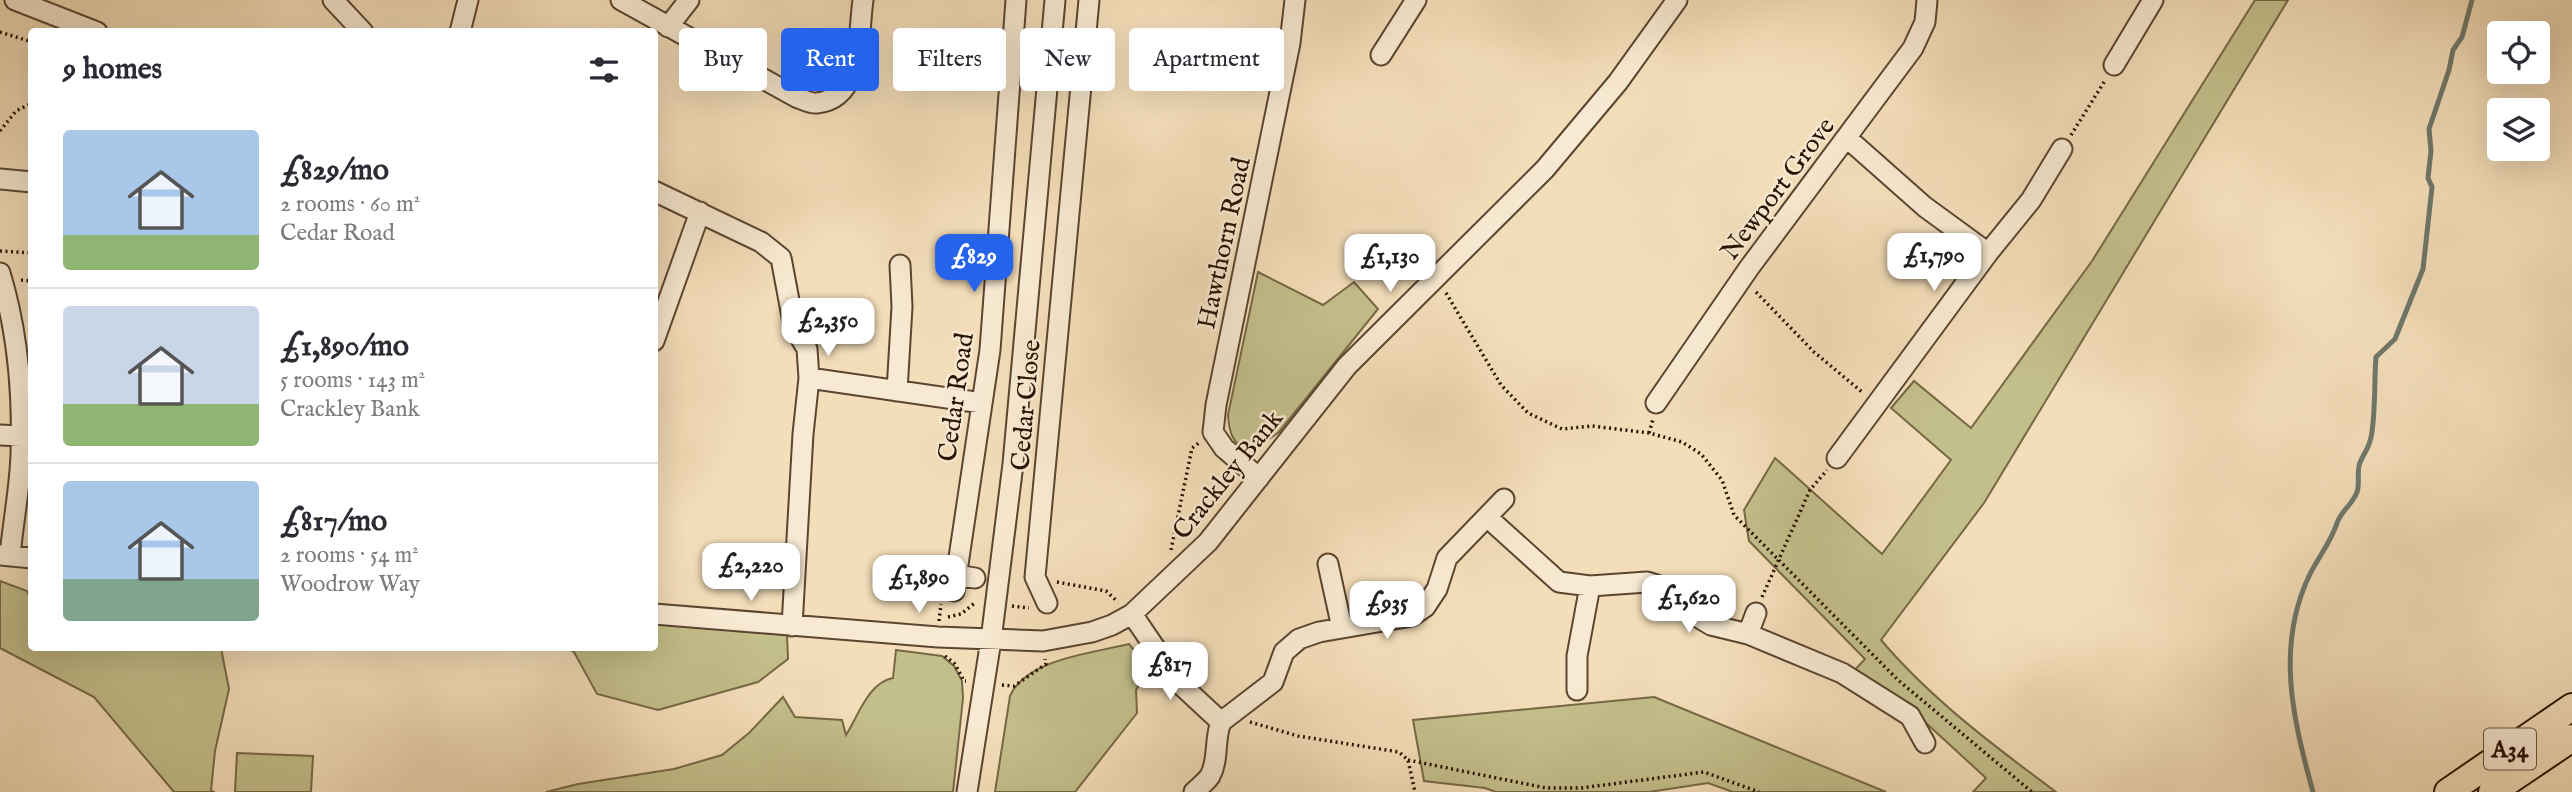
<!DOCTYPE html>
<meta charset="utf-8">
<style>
body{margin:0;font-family:"IM FELL English",serif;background:#f2f2f3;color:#2b2b33;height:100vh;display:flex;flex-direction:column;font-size:26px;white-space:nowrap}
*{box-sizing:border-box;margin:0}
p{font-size:23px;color:#7c7c81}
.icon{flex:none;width:38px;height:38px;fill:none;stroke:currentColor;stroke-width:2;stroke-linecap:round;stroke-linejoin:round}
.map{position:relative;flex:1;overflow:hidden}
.details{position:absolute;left:28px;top:28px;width:630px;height:623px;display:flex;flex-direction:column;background:#fff;border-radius:7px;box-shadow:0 7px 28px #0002}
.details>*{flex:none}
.guide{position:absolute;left:679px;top:28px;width:665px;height:63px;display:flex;gap:14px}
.tools{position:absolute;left:2487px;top:21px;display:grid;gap:14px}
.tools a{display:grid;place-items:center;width:63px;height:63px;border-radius:7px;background:#fff;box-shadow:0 7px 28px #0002;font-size:35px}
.price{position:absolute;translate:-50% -60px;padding:0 16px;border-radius:14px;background:#fff;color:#222;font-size:23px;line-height:46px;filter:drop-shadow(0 2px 4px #0008)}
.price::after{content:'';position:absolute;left:50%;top:42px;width:21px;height:16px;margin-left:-10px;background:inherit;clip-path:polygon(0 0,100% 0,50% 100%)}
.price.current{background:#2563eb;color:#fff}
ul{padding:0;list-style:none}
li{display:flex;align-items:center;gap:21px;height:175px;padding:0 35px}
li+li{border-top:2px solid #e1e1e2}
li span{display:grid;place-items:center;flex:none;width:196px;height:140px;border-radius:7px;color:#555}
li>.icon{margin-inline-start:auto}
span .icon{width:84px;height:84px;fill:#fffc;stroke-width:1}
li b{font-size:30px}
h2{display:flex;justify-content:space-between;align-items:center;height:84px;padding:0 35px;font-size:30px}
.pill{padding:0 24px;border-radius:7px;background:#fff;box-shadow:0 7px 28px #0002;font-size:24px;line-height:63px}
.pill.current{background:#2563eb;color:#fff}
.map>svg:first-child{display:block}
.green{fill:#c3bf8b;stroke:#766846;stroke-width:2}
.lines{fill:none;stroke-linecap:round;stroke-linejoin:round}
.stream{stroke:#6e786c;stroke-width:5}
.minor-casing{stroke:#5b4530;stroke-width:23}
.highway-casing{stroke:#281202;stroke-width:30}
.path{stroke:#281202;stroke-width:3.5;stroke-dasharray:2 3.5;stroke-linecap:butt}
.minor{stroke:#f8ead2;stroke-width:19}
.highway{stroke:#f4deba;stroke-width:26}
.labels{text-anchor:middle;stroke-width:5;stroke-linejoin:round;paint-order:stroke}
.shield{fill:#f8ead2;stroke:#665340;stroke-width:2}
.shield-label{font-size:24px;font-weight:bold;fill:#281202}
.street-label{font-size:26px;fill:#281202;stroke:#f8ead2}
</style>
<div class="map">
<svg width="2572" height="792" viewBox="0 0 2572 792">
<rect width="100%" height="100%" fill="#f4deba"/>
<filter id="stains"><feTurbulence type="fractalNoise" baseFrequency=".00286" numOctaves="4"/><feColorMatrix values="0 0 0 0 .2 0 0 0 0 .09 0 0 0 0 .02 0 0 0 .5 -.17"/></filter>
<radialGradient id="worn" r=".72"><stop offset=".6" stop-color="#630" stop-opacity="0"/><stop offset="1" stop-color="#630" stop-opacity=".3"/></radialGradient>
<!-- green -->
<path class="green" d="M2255,0H2288L1984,503L1881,640C1931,699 1994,746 2056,792H1973L1986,778L1914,712L1852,673L1865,659L1749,541L1744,510L1775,458L1882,554L1951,460L1891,408L1914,381L1971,428L2092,261Z
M1258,272L1323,305L1354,282L1378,309L1279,432C1252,453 1230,455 1228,415Z
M0,581L27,591L31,602L32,648H221L229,689L215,751L211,790L214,792H174L94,697L0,648Z
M655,624L787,635L788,659L758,682L658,710L597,694L574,652L567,648H654Z
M1129,644L1149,668L1136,690L1137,713L1075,792H995L1010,696C1026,659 1093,653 1129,644Z
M896,650L942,656L954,666L962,681L963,698L953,792H546L578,784L674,769L722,755L749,733L783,697L795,717L842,720L846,735C858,716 869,682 893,678Z
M1654,697L1886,792H1733L1708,783L1649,792H1496L1485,788L1424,781L1413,720Z
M237,753L313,756L311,792H235Z"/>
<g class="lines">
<!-- stream -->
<path class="stream" d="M2313,792C2293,719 2275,646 2310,574C2319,556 2331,542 2337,523C2341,511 2353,504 2357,492C2360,484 2357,474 2359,466C2361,457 2368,450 2370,441C2376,423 2374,378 2376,357L2395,339L2423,269L2432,187L2428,178L2431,151L2429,129L2449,70L2453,50L2462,37L2472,0"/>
<!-- minor casing -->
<g class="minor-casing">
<path id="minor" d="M15,0L97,32
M333,0L363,32
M621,0L796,97C802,99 811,104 817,103C863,98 858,34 863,0
M668,27L689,0
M460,32L468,0
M1381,55L1416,0
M2114,65L2153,0
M1847,138L1925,207L1988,253
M0,179L32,182
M654,191L761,242L781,258L794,327L807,349L809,378L803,434L792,626
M0,273C18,332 23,393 21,454C20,488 13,522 10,556
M654,341L700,212
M809,378L982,403
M897,391L902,307L900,265
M1656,403L1749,268L1913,48L1925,22L1927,0
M0,435L21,436
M1837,458L1988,253L2031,200L2062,149
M1259,478L1224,448L1213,432L1216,405L1290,43L1295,0
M1487,517L1559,582L1590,586L1647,582L1671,590L1696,616L1711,625L1748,634L1842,673L1910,716L1925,743
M0,555L32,558
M1328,564L1342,628
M956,575L975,578
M954,591L990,350L1016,0
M1047,603L1035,577L1089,0
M654,614L938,637L1043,641L1092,632L1112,625L1132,614L1208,542L1347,366L1545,169L1618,82L1677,0
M1132,614L1179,683L1221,722C1214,739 1219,760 1210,776C1206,782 1199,787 1194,792
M1748,634L1756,613
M1577,690V656L1590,586
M1221,722L1273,682L1284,652L1299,639L1319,632L1412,616L1425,607L1437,589L1447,558L1504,499
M967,792L991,640L1013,464L1055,0"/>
</g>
<!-- highway casing -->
<g class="highway-casing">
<path id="highway" d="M2448,792L2572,707
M2492,792L2572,738"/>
</g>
<!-- path -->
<path class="path" d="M0,32L32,42
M0,131L16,111L32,103
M2071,135L2106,79
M0,251L32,253
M21,280L32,281
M1756,292L1814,352L1862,392
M1446,293L1501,385L1528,413L1562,429L1592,426L1649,433L1682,442L1701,454L1722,480L1734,515L1898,680L2032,792
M1649,433L1653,419
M1171,550L1192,448L1200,442
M1057,582L1106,591L1118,602
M1762,597L1810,490L1827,470
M1012,606L1029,608
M948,617L961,614L976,602
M939,621L941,604
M945,656L955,664L964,681H966
M1002,685L1014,686L1046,664L1045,659
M1250,722L1298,736L1399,752L1408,760L1415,792
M1408,760L1546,788H1581L1704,772L1759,792"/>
<!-- minor -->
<use href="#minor" class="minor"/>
<!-- highway -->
<use href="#highway" class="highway"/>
</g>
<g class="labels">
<!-- shield labels -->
<rect class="shield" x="2484" y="728.5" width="52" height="41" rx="5"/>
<g class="shield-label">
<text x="2510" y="757">A34</text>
</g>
<!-- street labels -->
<g class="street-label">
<text transform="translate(1777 188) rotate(-53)" y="9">Newport Grove</text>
<text transform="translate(1223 243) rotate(-78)" y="9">Hawthorn Road</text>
<text transform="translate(955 397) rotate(-82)" y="9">Cedar Road</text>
<text transform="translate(1025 405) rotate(-85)" y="9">Cedar Close</text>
<text transform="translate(1227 474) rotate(-51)" y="9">Crackley Bank</text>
</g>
</g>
<rect width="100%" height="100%" filter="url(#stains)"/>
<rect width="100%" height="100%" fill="url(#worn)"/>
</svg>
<div class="tools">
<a><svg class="icon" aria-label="locate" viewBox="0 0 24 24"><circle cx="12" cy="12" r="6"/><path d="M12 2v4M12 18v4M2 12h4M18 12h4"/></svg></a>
<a><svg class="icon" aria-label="layers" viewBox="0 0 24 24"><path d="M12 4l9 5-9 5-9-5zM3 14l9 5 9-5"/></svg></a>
</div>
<b class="price" style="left:1934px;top:293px">£1,790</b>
<b class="price current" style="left:974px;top:294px">£829</b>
<b class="price" style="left:1390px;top:294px">£1,130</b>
<b class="price" style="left:828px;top:358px">£2,350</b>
<b class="price" style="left:751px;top:603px">£2,220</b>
<b class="price" style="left:919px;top:615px">£1,890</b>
<b class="price" style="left:1689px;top:635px">£1,620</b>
<b class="price" style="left:1387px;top:641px">£935</b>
<b class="price" style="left:1170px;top:702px">£817</b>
<div class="guide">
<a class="pill">Buy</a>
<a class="pill current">Rent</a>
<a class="pill">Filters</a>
<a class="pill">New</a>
<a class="pill">Apartment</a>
</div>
<section class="details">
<h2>9 homes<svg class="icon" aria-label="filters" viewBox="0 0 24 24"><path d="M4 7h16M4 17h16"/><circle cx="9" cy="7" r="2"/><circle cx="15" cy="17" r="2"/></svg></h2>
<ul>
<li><span style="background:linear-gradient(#a9c7e8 75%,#8fb573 0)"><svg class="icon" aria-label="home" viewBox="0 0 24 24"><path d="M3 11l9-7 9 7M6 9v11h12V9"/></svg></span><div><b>£829/mo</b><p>2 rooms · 60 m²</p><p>Cedar Road</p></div></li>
<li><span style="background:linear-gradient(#c9d6e8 70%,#8fb573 0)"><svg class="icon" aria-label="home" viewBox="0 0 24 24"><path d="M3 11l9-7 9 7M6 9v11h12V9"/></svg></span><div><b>£1,890/mo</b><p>5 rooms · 143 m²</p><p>Crackley Bank</p></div></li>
<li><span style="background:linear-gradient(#a9c7e8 70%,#7fa58c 0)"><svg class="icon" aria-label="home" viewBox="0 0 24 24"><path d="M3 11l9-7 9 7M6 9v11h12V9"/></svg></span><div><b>£817/mo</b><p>2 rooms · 54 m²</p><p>Woodrow Way</p></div></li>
</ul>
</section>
</div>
